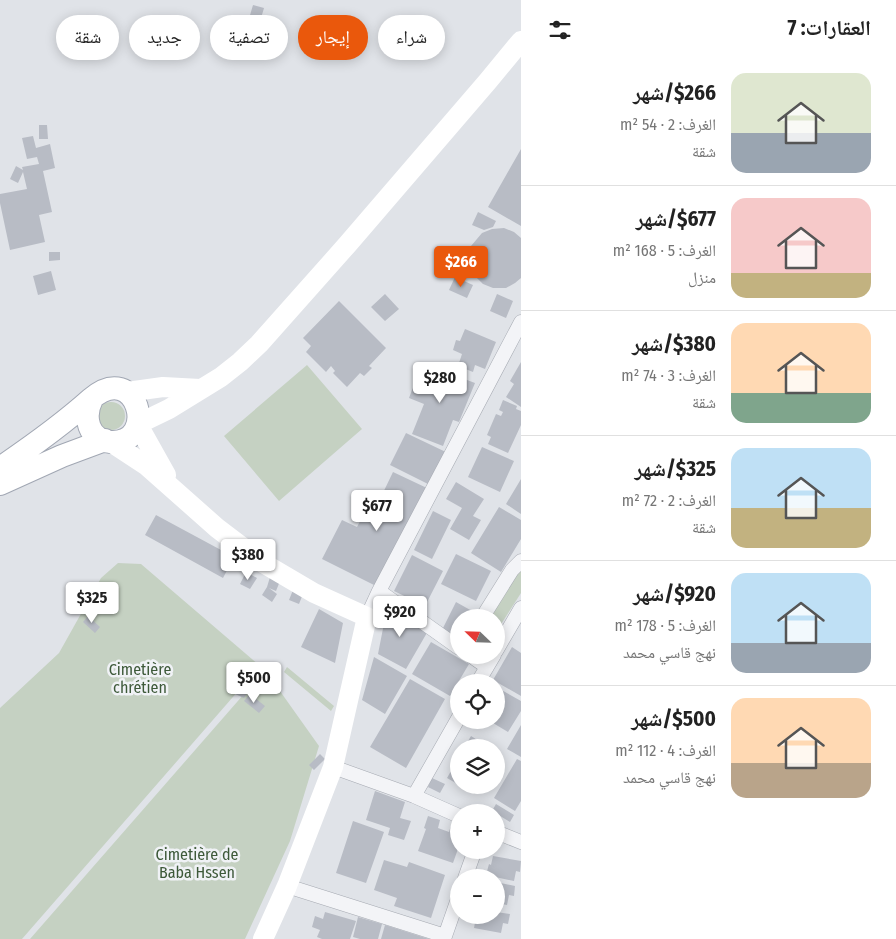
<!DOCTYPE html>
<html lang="ar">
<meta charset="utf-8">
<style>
body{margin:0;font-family:"Fira Sans Condensed","Noto Naskh Arabic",sans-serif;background:#f2f2f2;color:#222;direction:rtl;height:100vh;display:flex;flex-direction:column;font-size:19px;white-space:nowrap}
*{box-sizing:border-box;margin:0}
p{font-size:16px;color:#767676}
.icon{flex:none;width:28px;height:28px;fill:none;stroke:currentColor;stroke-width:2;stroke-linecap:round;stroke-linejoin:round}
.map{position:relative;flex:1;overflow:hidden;direction:ltr}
.details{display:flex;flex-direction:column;background:#fff;width:375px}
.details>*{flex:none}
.banner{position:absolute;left:15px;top:15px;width:430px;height:45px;direction:rtl;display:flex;gap:10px}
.needle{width:32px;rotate:293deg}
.controls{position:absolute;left:450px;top:609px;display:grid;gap:10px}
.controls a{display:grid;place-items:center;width:55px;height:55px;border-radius:50%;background:#fff;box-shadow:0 2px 12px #0003;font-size:25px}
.price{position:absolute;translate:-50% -42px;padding:0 11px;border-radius:5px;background:#fff;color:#222;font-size:16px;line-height:32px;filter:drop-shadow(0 1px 2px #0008)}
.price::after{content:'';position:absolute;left:50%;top:30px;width:15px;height:11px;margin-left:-8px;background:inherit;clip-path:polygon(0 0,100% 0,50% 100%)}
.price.active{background:#ea580c;color:#fff}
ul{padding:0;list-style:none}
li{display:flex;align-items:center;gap:15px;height:125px;padding:0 25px}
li+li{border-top:1px solid #e0e0e0}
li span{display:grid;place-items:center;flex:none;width:140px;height:100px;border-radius:15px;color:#555}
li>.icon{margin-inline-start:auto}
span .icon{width:60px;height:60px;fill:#fffc;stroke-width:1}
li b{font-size:21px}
h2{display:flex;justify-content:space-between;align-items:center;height:60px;padding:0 25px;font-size:21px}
.tag{padding:0 18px;border-radius:22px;background:#fff;box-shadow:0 2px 12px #0003;font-size:18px;line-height:45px}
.tag.active{background:#ea580c;color:#fff}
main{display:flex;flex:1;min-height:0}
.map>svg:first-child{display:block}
.green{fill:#c5d1c2}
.building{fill:#b8bcc5}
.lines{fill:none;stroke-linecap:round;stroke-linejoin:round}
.street-casing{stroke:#a6aab2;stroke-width:15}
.primary-casing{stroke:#a1a7b3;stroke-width:24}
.street{stroke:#f3f4f7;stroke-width:14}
.secondary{stroke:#fff;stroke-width:20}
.primary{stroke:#fff;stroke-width:22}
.labels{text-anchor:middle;stroke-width:5;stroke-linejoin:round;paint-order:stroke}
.park-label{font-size:16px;fill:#3d5939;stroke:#f0f2f6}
</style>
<main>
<section class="details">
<h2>العقارات: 7<svg class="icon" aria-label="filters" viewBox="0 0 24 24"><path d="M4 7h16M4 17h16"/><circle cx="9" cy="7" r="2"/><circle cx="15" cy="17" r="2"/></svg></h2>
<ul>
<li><span style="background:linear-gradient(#dfe7d0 60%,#9aa5b1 0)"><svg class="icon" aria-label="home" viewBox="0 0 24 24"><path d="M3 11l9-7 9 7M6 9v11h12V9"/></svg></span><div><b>$266/شهر</b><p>الغرف: 2 · 54 m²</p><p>شقة</p></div></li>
<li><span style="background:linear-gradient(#f6c9c9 75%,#c2b280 0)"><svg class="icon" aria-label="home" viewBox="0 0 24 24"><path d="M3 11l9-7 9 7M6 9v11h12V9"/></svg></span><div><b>$677/شهر</b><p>الغرف: 5 · 168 m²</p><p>منزل</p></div></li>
<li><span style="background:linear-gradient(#ffd9b3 70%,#7fa58c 0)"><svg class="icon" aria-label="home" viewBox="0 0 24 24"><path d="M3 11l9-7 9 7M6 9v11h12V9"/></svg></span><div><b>$380/شهر</b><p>الغرف: 3 · 74 m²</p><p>شقة</p></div></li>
<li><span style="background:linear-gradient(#bfe0f5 60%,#c2b280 0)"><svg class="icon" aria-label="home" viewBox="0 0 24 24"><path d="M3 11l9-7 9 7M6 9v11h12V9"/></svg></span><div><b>$325/شهر</b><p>الغرف: 2 · 72 m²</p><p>شقة</p></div></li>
<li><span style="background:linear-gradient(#bfe0f5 70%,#9aa5b1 0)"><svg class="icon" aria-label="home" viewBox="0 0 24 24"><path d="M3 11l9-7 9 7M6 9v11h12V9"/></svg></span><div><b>$920/شهر</b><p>الغرف: 5 · 178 m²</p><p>نهج قاسي محمد</p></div></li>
<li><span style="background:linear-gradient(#ffd9b3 65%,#b9a48a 0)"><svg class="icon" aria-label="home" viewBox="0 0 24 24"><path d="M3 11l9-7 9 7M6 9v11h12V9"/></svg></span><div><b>$500/شهر</b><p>الغرف: 4 · 112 m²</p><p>نهج قاسي محمد</p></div></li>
</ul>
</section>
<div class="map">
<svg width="521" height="939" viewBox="0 0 521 939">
<rect width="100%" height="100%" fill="#e0e3e8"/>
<!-- green -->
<path class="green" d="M307,365L362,429L279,501L224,436Z
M97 416a14 14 0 1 1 28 0a14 14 0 1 1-28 0Z
M118,563L141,564L260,666L22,939H0V708L59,653L101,578Z
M521,571V593L496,632V618H490L513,579Z
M287,667L334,706L331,711L284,672Z
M265,670L319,746L290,841L245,939H30Z"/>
<!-- building -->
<path class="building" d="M253,5L264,8L259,25L248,22Z
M39,125H47L48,139H39Z
M33,136L36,148L50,144L55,168L43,171L52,212L39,215L45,242L10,250L0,203V194L27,189L23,172L18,183L10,179L16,166L23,170L22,167L39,164L37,157L27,159L22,138Z
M521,149V226L488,207Z
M478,212L496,221L493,227L484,230L472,225Z
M504,228L514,232L521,238V278L515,283L506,288H493L483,284L474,275L469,265V256L471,246L482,233L492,229Z
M49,252H60V260L49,261Z
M51,271L56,290L38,295L33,276Z
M455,277L473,285L467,298L449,290Z
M385,294L399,309L385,321L371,307Z
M497,294L513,301L506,318L490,311Z
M339,301L386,348L369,366L372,368L364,376L360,373L347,387L333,373L335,371L331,366L326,372L306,352L311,346L303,338Z
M465,329L496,342L485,369L475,365L473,372L458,366L462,354L453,350L456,340L460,341Z
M521,362V407L506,397L514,384L510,381Z
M438,369L475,383L459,422L453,420L443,446L412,434L424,404L409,398L419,371L435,377Z
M503,400L517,406L516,409L521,411V425L508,453L488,444L491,437L487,435L496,414L501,416L503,412L499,410Z
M406,433L450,454L434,487L390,465Z
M482,447L514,461L500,492L468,477Z
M393,472L429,489L380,588L322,559L342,520L357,527L373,496L380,499Z
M521,479V514L506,504Z
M456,482L484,499L473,516L481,520L469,540L450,529L462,508L446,499Z
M499,507L521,520V539L501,572L471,553Z
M433,511L451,520L432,559L414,550Z
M156,515L234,557L223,578L145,535Z
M456,554L491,571L476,601L441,584Z
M412,555L443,571L425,606L394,591Z
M246,572L257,578L250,589L240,584Z
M270,577L280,581L276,591L269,588L277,594L272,602L262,595L267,587Z
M293,590L303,594L299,604L289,600Z
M456,602L472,611L469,618H459V638L442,630Z
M388,603L428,631L406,669L378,654Z
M319,609L343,623L335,663L301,647Z
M88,616L100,627L95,633L83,622Z
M431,642L469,664L450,696L412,674Z
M512,647L521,653V696L493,680Z
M374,657L407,676L385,714L362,700Z
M241,679L252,685L244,698L233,693Z
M410,679L445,699L406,768L370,747Z
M496,687L521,701V711L508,732L488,720H496Z
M250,694L265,706L259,713L244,701Z
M521,725V757L507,749Z
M471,736L490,748H464Z
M320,754L325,759L314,770L309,765Z
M459,757V785L447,778Z
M517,759L521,761V801L515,811L494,798Z
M432,778L445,784L440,793L428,787Z
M459,785H480L475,794Z
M375,791L405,802L400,818L411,821L404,840L388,835L390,828L366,820Z
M496,804L514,815L510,822L492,811Z
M428,816L440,820L438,828L449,832L451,825L459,828V846L453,863L418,851L426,829L424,828Z
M353,821L384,832L366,883L336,873Z
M493,856L521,861L520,872L516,871L514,881L486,875L489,864L491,865Z
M384,860L407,867L409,862L445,875L431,918L394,906L397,898L374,890Z
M496,882L515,886L514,896L509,895L507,905L496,903Z
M325,912L356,921L350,939H322L317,937L320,930L312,927L315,916L323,919Z
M496,912L510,914L508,924L503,923L501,933L474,928L476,917H479V915H496Z
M358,917L382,924L378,939H360L353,937Z
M385,925L429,939H381Z"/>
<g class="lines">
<!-- street casing -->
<g class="street-casing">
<path id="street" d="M379,591L459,648
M367,617L379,591L521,322
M482,618L512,570L521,561
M496,651L521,608
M470,655L487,667
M478,682L494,655
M333,767L414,796L459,816
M414,796L459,717
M496,832L521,842
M465,878L475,850
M287,886L445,936
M444,939L459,896"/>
</g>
<!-- primary casing -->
<g class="primary-casing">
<path id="primary" d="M0,468C31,447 63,424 91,399C137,359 160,444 111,442C88,440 83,417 92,399
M0,484L62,456L105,440"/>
</g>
<!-- street -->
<use href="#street" class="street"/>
<!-- secondary -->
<path class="secondary" d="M127,392L163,387L200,389
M138,424L169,409L221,377L240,362L259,344L347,245L488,81L521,41
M138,425L166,475
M109,441L147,466L217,528L263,563L314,593L367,617L333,767L287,886L263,939"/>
<!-- primary -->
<use href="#primary" class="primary"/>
</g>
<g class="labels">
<!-- park labels -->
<g class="park-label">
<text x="140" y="675">Cimetière<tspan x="140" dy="18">chrétien</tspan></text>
<text x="197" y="860">Cimetière de<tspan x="197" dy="18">Baba Hssen</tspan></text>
</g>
</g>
</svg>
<div class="controls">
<a><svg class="needle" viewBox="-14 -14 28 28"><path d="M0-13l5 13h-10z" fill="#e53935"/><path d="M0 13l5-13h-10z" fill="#767676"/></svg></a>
<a><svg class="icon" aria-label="locate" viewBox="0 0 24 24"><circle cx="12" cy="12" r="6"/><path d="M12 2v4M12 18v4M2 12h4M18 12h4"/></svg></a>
<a><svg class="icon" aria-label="layers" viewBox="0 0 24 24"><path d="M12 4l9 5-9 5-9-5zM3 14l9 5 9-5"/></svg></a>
<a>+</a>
<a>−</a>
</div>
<b class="price active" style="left:461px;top:288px">$266</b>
<b class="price" style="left:440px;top:404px">$280</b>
<b class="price" style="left:377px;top:532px">$677</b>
<b class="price" style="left:248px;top:581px">$380</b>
<b class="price" style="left:92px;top:624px">$325</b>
<b class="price" style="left:400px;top:638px">$920</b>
<b class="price" style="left:254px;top:704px">$500</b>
<div class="banner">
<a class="tag">شراء</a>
<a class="tag active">إيجار</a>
<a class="tag">تصفية</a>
<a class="tag">جديد</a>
<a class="tag">شقة</a>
</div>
</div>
</main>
